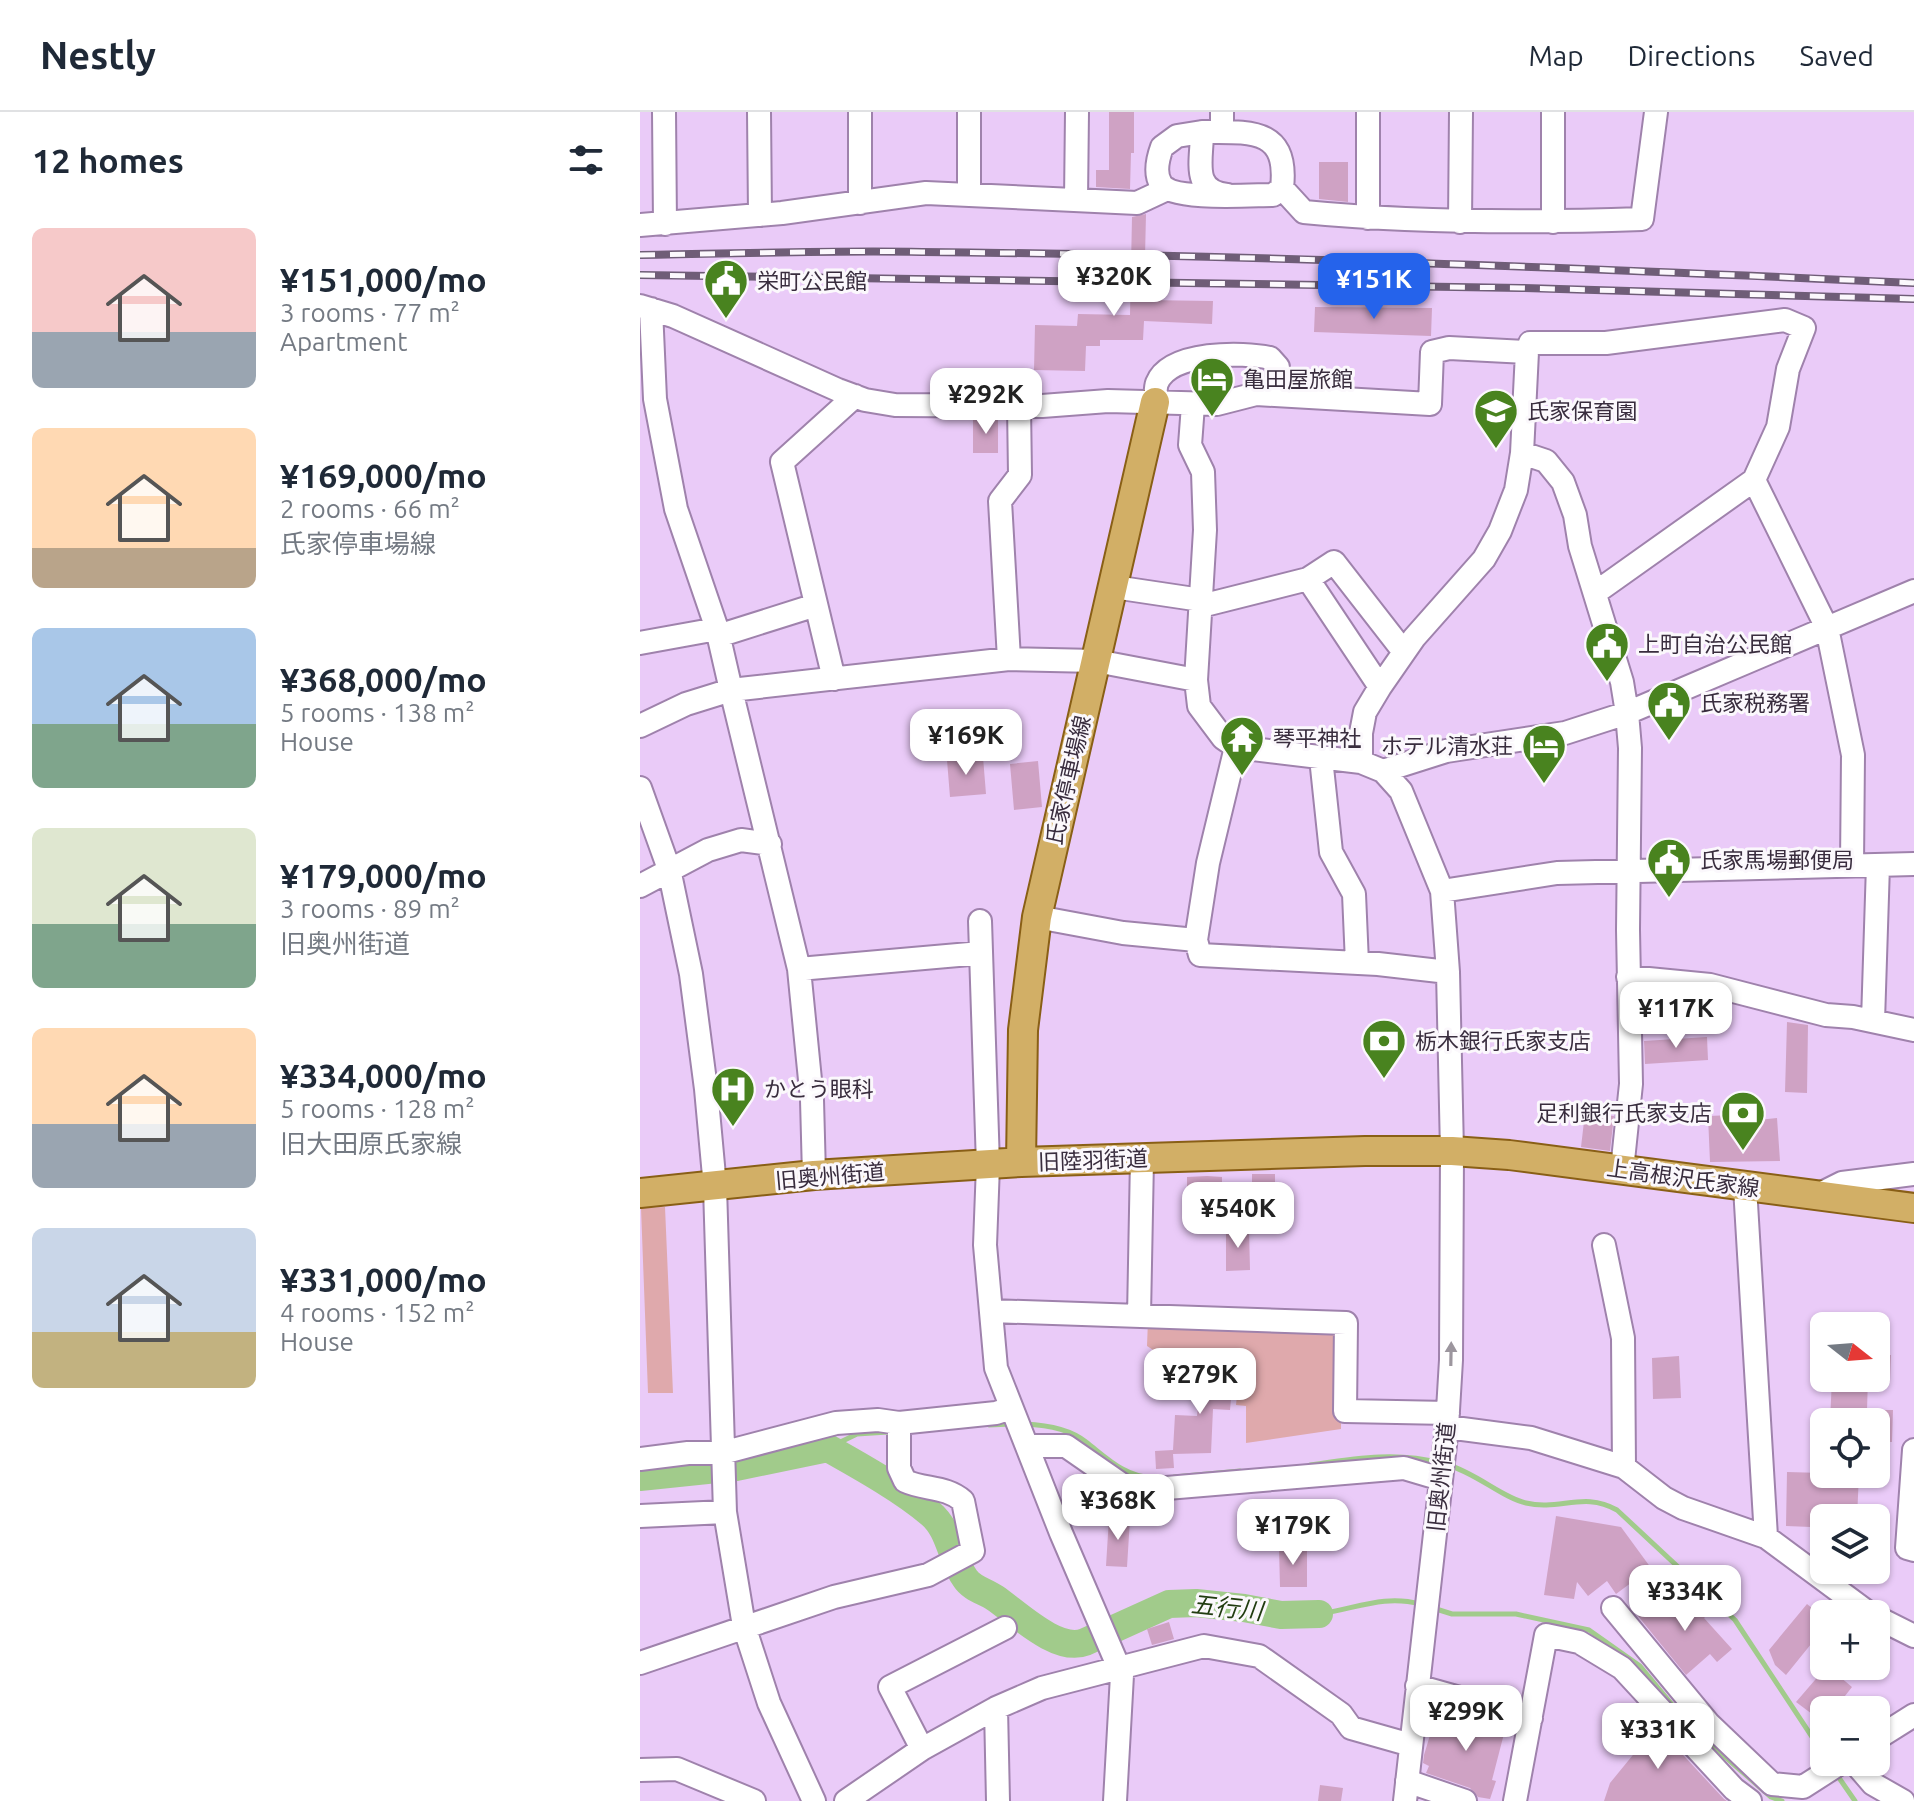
<!DOCTYPE html>
<meta charset="utf-8">
<style>
body{margin:0;font-family:Ubuntu,"Noto Sans JP",sans-serif;background:#f6f6f7;color:#1f2937;height:100vh;display:flex;flex-direction:column;font-size:30px;white-space:nowrap}
*{box-sizing:border-box;margin:0}
p{font-size:26px;color:#747a83}
.icon{flex:none;width:44px;height:44px;fill:none;stroke:currentColor;stroke-width:2;stroke-linecap:round;stroke-linejoin:round}
.map{position:relative;flex:1;overflow:hidden}
.panel{display:flex;flex-direction:column;background:#fff;width:640px}
.panel>*{flex:none}
.needle{width:52px;rotate:107deg}
.fabs{position:absolute;left:1170px;top:1200px;display:grid;gap:16px}
.fabs a{display:grid;place-items:center;width:80px;height:80px;border-radius:12px;background:#fff;box-shadow:0 2px 6px #0004;font-size:40px}
.price{position:absolute;translate:-50% -68px;padding:0 18px;border-radius:16px;background:#fff;color:#222;font-size:26px;line-height:52px;filter:drop-shadow(0 2px 4px #0008)}
.price::after{content:'';position:absolute;left:50%;top:48px;width:24px;height:18px;margin-left:-12px;background:inherit;clip-path:polygon(0 0,100% 0,50% 100%)}
.price.current{background:#2563eb;color:#fff}
ul{padding:0;list-style:none}
li{display:flex;align-items:center;gap:24px;height:200px;padding:0 32px}
li span{display:grid;place-items:center;flex:none;width:224px;height:160px;border-radius:12px;color:#555}
li>.icon{margin-inline-start:auto}
span .icon{width:96px;height:96px;fill:#fffc;stroke-width:1}
li b{font-size:34px}
h2{display:flex;justify-content:space-between;align-items:center;height:96px;padding:0 32px;font-size:34px}
header{display:flex;align-items:center;gap:48px;box-sizing:border-box;height:112px;padding:0 40px;background:#fff;border-bottom:2px solid #e0e1e3}
header strong{font-size:38px}
nav{display:flex;gap:44px;margin-inline-start:auto;font-size:28px}
main{display:flex;flex:1;min-height:0}
.map>svg:first-child{display:block}
.green{fill:#dfa9ac}
.lines{fill:none;stroke-linecap:round;stroke-linejoin:round}
.stream{stroke:#a1cb8b;stroke-width:5}
.river{stroke:#a1cb8b;stroke-width:28}
.building{fill:#cfa2c4}
.minor-casing{stroke:#9f82ac;stroke-width:26}
.major-casing{stroke:#895f16;stroke-width:32}
.minor{stroke:#fff;stroke-width:22}
.major{stroke:#d2af66;stroke-width:28}
.rail-casing{stroke:#6f5d77;stroke-width:8}
.rail{stroke:#fbf8fc;stroke-width:5;stroke-dasharray:15;stroke-linecap:butt}
.oneway{fill:#9c969e}
.labels{text-anchor:middle;stroke-width:6;stroke-linejoin:round;paint-order:stroke}
.poi-label{font-size:22px;fill:#392d3e;stroke:#fbf8fc;text-anchor:start}
.street-label{font-size:22px;fill:#392d3e;stroke:#fbf8fc}
.water-label{font-size:24px;font-style:italic;fill:#213c10;stroke:#fbf8fc}
</style>
<header>
<strong>Nestly</strong>
<nav><a>Map</a><a>Directions</a><a>Saved</a></nav>
</header>
<main>
<section class="panel">
<h2>12 homes<svg class="icon" aria-label="filters" viewBox="0 0 24 24"><path d="M4 7h16M4 17h16"/><circle cx="9" cy="7" r="2"/><circle cx="15" cy="17" r="2"/></svg></h2>
<ul>
<li><span style="background:linear-gradient(#f6c9c9 65%,#9aa5b1 0)"><svg class="icon" aria-label="home" viewBox="0 0 24 24"><path d="M3 11l9-7 9 7M6 9v11h12V9"/></svg></span><div><b>¥151,000/mo</b><p>3 rooms · 77 m²</p><p>Apartment</p></div></li>
<li><span style="background:linear-gradient(#ffd9b3 75%,#b9a48a 0)"><svg class="icon" aria-label="home" viewBox="0 0 24 24"><path d="M3 11l9-7 9 7M6 9v11h12V9"/></svg></span><div><b>¥169,000/mo</b><p>2 rooms · 66 m²</p><p>氏家停車場線</p></div></li>
<li><span style="background:linear-gradient(#a9c7e8 60%,#7fa58c 0)"><svg class="icon" aria-label="home" viewBox="0 0 24 24"><path d="M3 11l9-7 9 7M6 9v11h12V9"/></svg></span><div><b>¥368,000/mo</b><p>5 rooms · 138 m²</p><p>House</p></div></li>
<li><span style="background:linear-gradient(#dfe7d0 60%,#7fa58c 0)"><svg class="icon" aria-label="home" viewBox="0 0 24 24"><path d="M3 11l9-7 9 7M6 9v11h12V9"/></svg></span><div><b>¥179,000/mo</b><p>3 rooms · 89 m²</p><p>旧奥州街道</p></div></li>
<li><span style="background:linear-gradient(#ffd9b3 60%,#9aa5b1 0)"><svg class="icon" aria-label="home" viewBox="0 0 24 24"><path d="M3 11l9-7 9 7M6 9v11h12V9"/></svg></span><div><b>¥334,000/mo</b><p>5 rooms · 128 m²</p><p>旧大田原氏家線</p></div></li>
<li><span style="background:linear-gradient(#c9d6e8 65%,#c2b280 0)"><svg class="icon" aria-label="home" viewBox="0 0 24 24"><path d="M3 11l9-7 9 7M6 9v11h12V9"/></svg></span><div><b>¥331,000/mo</b><p>4 rooms · 152 m²</p><p>House</p></div></li>
</ul>
</section>
<div class="map">
<svg width="1274" height="1689" viewBox="0 0 1274 1689">
<rect width="100%" height="100%" fill="#eacbf8"/>
<!-- green -->
<path class="green" d="M25,1095L33,1281H8L1,1096Z
M508,1208L702,1214L701,1317L606,1331V1294L596,1293L600,1253L530,1249L507,1234Z"/>
<g class="lines">
<!-- stream -->
<path class="stream" d="M385,1312C406,1313 430,1317 446,1330C468,1347 484,1364 513,1366
M349,1313L371,1312
M188,1336L217,1322L248,1320
M670,1353C712,1347 757,1339 799,1351
M808,1353C836,1361 863,1386 886,1391C920,1399 944,1379 977,1398L1095,1508L1184,1643
M534,1365L600,1359
M793,1496L812,1502H876L949,1518L1000,1554L1039,1601
M679,1502C715,1497 744,1482 780,1492
M1051,1615L1131,1685L1142,1689
M1195,1660L1215,1689"/>
<!-- river -->
<path class="river" d="M0,1365L96,1355L188,1336C220,1354 263,1378 291,1402C310,1418 311,1447 325,1466C332,1477 345,1479 355,1486C377,1501 417,1541 445,1530L529,1492L556,1491L604,1496L641,1503L679,1502"/>
</g>
<!-- building -->
<path class="building" d="M469,0H494V41H491L490,77L456,75V58H469Z
M679,50H708V90L679,87Z
M506,102L504,188L573,189L572,212L504,209L503,228H460V234H446L445,259L394,258L395,213L437,214L438,202L490,203L492,105Z
M675,195L792,196L791,224L674,220Z
M333,308H358V341H333Z
M343,645L346,682L310,685L307,648Z
M398,649L402,695L374,698L370,652Z
M1147,910L1168,913L1167,981L1145,980Z
M1067,925L1068,948L1005,952L1004,929Z
M945,1001L974,1004L970,1039L941,1035Z
M1118,1002V1008L1137,1006L1140,1049L1070,1050L1068,1004Z
M612,1062H635V1096H612Z
M567,1064L582,1065V1105H547V1065Z
M586,1117H609L610,1158L586,1159Z
M1236,1243H1251L1250,1270L1236,1269Z
M1039,1244L1041,1286L1013,1287L1012,1246Z
M562,1253L594,1256L590,1298L573,1297L571,1341L533,1342L534,1356L516,1357L515,1339L533,1338L535,1303L557,1304Z
M1192,1266H1228L1227,1298H1253L1252,1330H1248L1246,1367H1236V1310H1190Z
M1147,1360L1219,1362L1217,1406H1184V1439L1171,1438V1415L1146,1414Z
M916,1404L981,1415L1011,1456L976,1482L967,1469L948,1484L937,1470L934,1487L904,1483Z
M469,1406L490,1407L487,1455L466,1454Z
M639,1436H667V1475H640Z
M1042,1481L1050,1490L1054,1487L1068,1502L1064,1506L1092,1537L1077,1550L1070,1542L1046,1563L998,1504L1014,1490L1022,1499Z
M1167,1492L1184,1506V1516L1146,1563L1135,1553L1129,1538Z
M529,1510L534,1527L512,1533L507,1517Z
M1187,1554L1212,1575L1194,1598H1184V1611L1156,1590Z
M816,1599L866,1614L852,1668L856,1669L850,1687L838,1685L830,1676L786,1661L789,1654L783,1651L784,1643L794,1610L811,1615Z
M1004,1601L1084,1687L1087,1689H964L970,1671L997,1638L981,1624Z
M680,1673L703,1676L701,1689H678Z"/>
<g class="lines">
<!-- minor casing -->
<g class="minor-casing">
<path id="minor" d="M24,0L25,112
M119,0L120,103
M562,20L537,24L522,35C518,46 514,61 521,72C533,89 612,83 633,83L642,76C649,15 609,20 562,20C562,48 551,79 587,83
M582,20V0
M642,76L664,100C777,111 889,111 1002,107L1016,0
M329,83V0
M436,88L437,0
M220,91V0
M728,106V0
M820,110L821,0
M913,110V0
M0,113L142,101L286,81L497,91L527,77
M0,194L33,204L198,278L225,288L255,293L402,294L468,289L577,292L616,282L790,292L792,240L809,236L887,240L882,341L876,378L860,419L844,447L774,526L740,575L725,600L721,621V650
M11,197L15,287L36,397L77,517L91,578L369,547L456,549L556,568
M887,240L890,231H966L1145,208L1164,216L1148,257L1138,315L1114,368L955,481
M515,290C516,285 515,276 517,271C530,239 603,240 630,246L638,255L636,283
M553,293L550,333L563,360L565,418L556,568L559,594L583,626L596,635L721,650L743,659L761,679L802,779L808,860L812,1039L811,1248L807,1315L765,1689
M882,341L906,349L923,370L935,403L940,434L982,570L987,601L990,636L988,818L991,972L982,1058
M1114,368L1187,516L1213,643L1212,753
M668,467L694,450L764,540
M474,475L561,488
M561,494L668,467L740,575
M78,524L176,493
M0,531L77,517
M369,547L360,389L380,363L379,294
M194,567L142,350L215,284
M0,614L46,592L91,578L159,857L172,988L174,1063
M596,635L568,751L556,828L560,843L738,852L808,860
M681,646L691,740L714,782L717,851
M743,659L806,639L925,621L987,601L1274,479
M0,676L29,757L51,862L66,977L75,1075L85,1400
M0,774L68,738L101,728L130,732
M802,779L917,761L1274,752
M397,805L483,821L556,828
M340,809L348,1053L345,1133L356,1256L421,1421L482,1563L475,1689
M159,857L341,841
M988,865L1070,873L1186,903L1213,905L1274,918
M1233,909L1238,753
M1105,1075L1126,1425
M1176,1084L1202,1071L1274,1062
M964,1133L983,1226L984,1355
M351,1199L706,1211L705,1299L808,1301
M499,1204L502,1047
M807,1315L891,1326L984,1355L1024,1386L1043,1396L1126,1425L1230,1502
M388,1334H426L491,1379L764,1356L801,1367
M1274,1338L1267,1436L1274,1438
M0,1347L48,1341H82L196,1311L238,1308L259,1311L356,1301L371,1296
M0,1404L85,1400L104,1514L129,1591L174,1689
M973,1496L1069,1612L1132,1672L1163,1675L1202,1650
M1236,1505L1274,1524
M0,1551L194,1485L288,1463L333,1439L323,1389C306,1374 285,1378 265,1369L259,1356V1311
M777,1574L891,1606
M356,1596L358,1689
M1236,1627L1274,1603
M282,1637L250,1575L365,1516
M1214,1650L1233,1672L1263,1689
M0,1658L37,1657L114,1689
M767,1669L825,1689
M206,1689L282,1637L356,1596L402,1576L564,1534L619,1544L701,1602L711,1616L771,1633
M875,1689L906,1523L939,1530L982,1556L1094,1677L1110,1689"/>
</g>
<!-- major casing -->
<g class="major-casing">
<path id="major" d="M381,1050L383,918L397,805L515,290
M0,1081L174,1063L381,1050L725,1039H812L869,1043L1274,1096"/>
</g>
<!-- minor -->
<use href="#minor" class="minor"/>
<!-- major -->
<use href="#major" class="major"/>
<!-- rail casing -->
<g class="rail-casing">
<path id="rail" d="M0,143C94,142 188,138 282,140C613,143 943,156 1274,171
M0,163L882,176L1274,187"/>
</g>
<!-- rail -->
<use href="#rail" class="rail"/>
</g>
<!-- one-way arrows -->
<defs><path id="oneway-solid" d="M-6-.8H1V-3.2L6.5 0L1 3.2V.8H-6Z" transform="scale(2)"/></defs>
<use class="oneway" href="#oneway-solid" transform="translate(811 1242) rotate(-89)"/>
<!-- icons -->
<defs>
<g id="civic-pin" transform="scale(2.3)"><path d="M0 17L-7.5 6A9.5 9.5 0 1 1 7.5 6Z" fill="#49831f" stroke="#fbf8fc"/><path d="M-.6-6.5H3V-4.5H.6V-3L4-1V1h2V6H-6V1h2V-1L-.6-3ZM-1.2 2.5V6h2.4V2.5Z" fill="#fff"/></g>
<g id="hotel-pin" transform="scale(2.3)"><path d="M0 17L-7.5 6A9.5 9.5 0 1 1 7.5 6Z" fill="#49831f" stroke="#fbf8fc"/><path d="M-6-4.5h1.5V1H6V5H4.5V3h-9V5H-6ZM-4 0a1.8 1.8 0 1 1 3.6 0ZM.5 0V-2.5h3Q6-2.5 6 0Z" fill="#fff"/></g>
<g id="school-pin" transform="scale(2.3)"><path d="M0 17L-7.5 6A9.5 9.5 0 1 1 7.5 6Z" fill="#49831f" stroke="#fbf8fc"/><path d="M0-5L7-2L0 1L-7-2ZM-4 1L0 2.5L4 1V4Q0 6-4 4Z" fill="#fff"/></g>
<g id="temple-pin" transform="scale(2.3)"><path d="M0 17L-7.5 6A9.5 9.5 0 1 1 7.5 6Z" fill="#49831f" stroke="#fbf8fc"/><path d="M0-6L5-2H3V0L6.5 2.5H4V6H1.5V3h-3V6H-4V2.5H-6.5L-3 0V-2H-5Z" fill="#fff"/></g>
<g id="bank-pin" transform="scale(2.3)"><path d="M0 17L-7.5 6A9.5 9.5 0 1 1 7.5 6Z" fill="#49831f" stroke="#fbf8fc"/><path d="M-6-4H6V4H-6ZM0-2.3a2.3 2.3 0 1 0 0 4.6a2.3 2.3 0 1 0 0-4.6Z" fill="#fff"/></g>
<g id="hospital-pin" transform="scale(2.3)"><path d="M0 17L-7.5 6A9.5 9.5 0 1 1 7.5 6Z" fill="#49831f" stroke="#fbf8fc"/><path d="M-5-5h3v3.5h4V-5h3V5h-3V1.5h-4V5h-3Z" fill="#fff"/></g>
</defs>
<g fill-rule="evenodd">
<use href="#civic-pin" x="86" y="169"/>
<use href="#hotel-pin" x="572" y="267"/>
<use href="#school-pin" x="856" y="299"/>
<use href="#civic-pin" x="967" y="532"/>
<use href="#civic-pin" x="1029" y="591"/>
<use href="#temple-pin" x="602" y="626"/>
<use href="#hotel-pin" x="904" y="634"/>
<use href="#civic-pin" x="1029" y="748"/>
<use href="#bank-pin" x="744" y="929"/>
<use href="#hospital-pin" x="93" y="977"/>
<use href="#bank-pin" x="1103" y="1001"/>
</g>
<g class="labels">
<!-- poi labels -->
<g class="poi-label">
<text x="117" y="177">栄町公民館</text>
<text x="603" y="275">亀田屋旅館</text>
<text x="887" y="307">氏家保育園</text>
<text x="998" y="540">上町自治公民館</text>
<text x="1060" y="599">氏家税務署</text>
<text x="633" y="634">琴平神社</text>
<text x="873" y="642" text-anchor="end">ホテル清水荘</text>
<text x="1060" y="756">氏家馬場郵便局</text>
<text x="775" y="937">栃木銀行氏家支店</text>
<text x="124" y="985">かとう眼科</text>
<text x="1072" y="1009" text-anchor="end">足利銀行氏家支店</text>
</g>
<!-- street labels -->
<g class="street-label">
<text transform="translate(428 668) rotate(-77)" y="8">氏家停車場線</text>
<text transform="translate(453 1048) rotate(-2)" y="8">旧陸羽街道</text>
<text transform="translate(190 1064) rotate(-5)" y="8">旧奥州街道</text>
<text transform="translate(1043 1066) rotate(8)" y="8">上高根沢氏家線</text>
<text transform="translate(801 1365) rotate(-84)" y="8">旧奥州街道</text>
</g>
<!-- water labels -->
<g class="water-label">
<text transform="translate(587 1496) rotate(6)" y="8">五行川</text>
</g>
</g>
</svg>
<div class="fabs">
<a><svg class="needle" viewBox="-14 -14 28 28"><path d="M0-13l5 13h-10z" fill="#e53935"/><path d="M0 13l5-13h-10z" fill="#747a83"/></svg></a>
<a><svg class="icon" aria-label="locate" viewBox="0 0 24 24"><circle cx="12" cy="12" r="6"/><path d="M12 2v4M12 18v4M2 12h4M18 12h4"/></svg></a>
<a><svg class="icon" aria-label="layers" viewBox="0 0 24 24"><path d="M12 4l9 5-9 5-9-5zM3 14l9 5 9-5"/></svg></a>
<a>+</a>
<a>−</a>
</div>
<b class="price" style="left:474px;top:206px">¥320K</b>
<b class="price current" style="left:734px;top:209px">¥151K</b>
<b class="price" style="left:346px;top:324px">¥292K</b>
<b class="price" style="left:326px;top:665px">¥169K</b>
<b class="price" style="left:1036px;top:938px">¥117K</b>
<b class="price" style="left:598px;top:1138px">¥540K</b>
<b class="price" style="left:560px;top:1304px">¥279K</b>
<b class="price" style="left:478px;top:1430px">¥368K</b>
<b class="price" style="left:653px;top:1455px">¥179K</b>
<b class="price" style="left:1045px;top:1521px">¥334K</b>
<b class="price" style="left:826px;top:1641px">¥299K</b>
<b class="price" style="left:1018px;top:1659px">¥331K</b>
</div>
</main>
